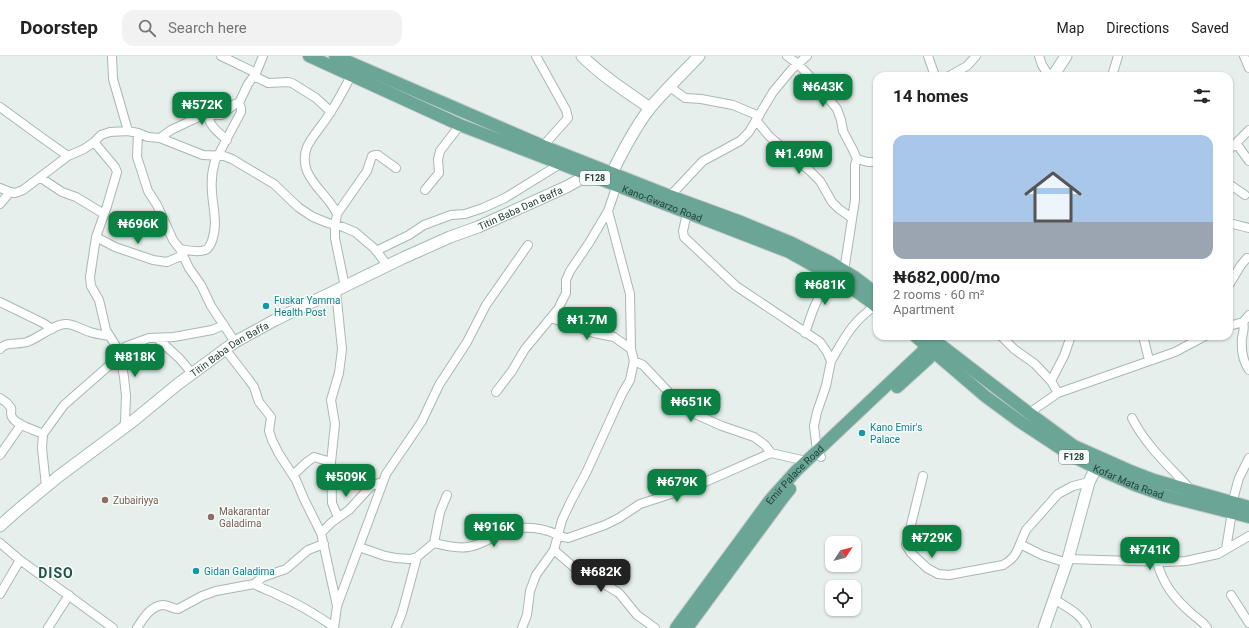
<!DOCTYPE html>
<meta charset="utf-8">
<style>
body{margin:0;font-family:Roboto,sans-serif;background:#f2f2f2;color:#222;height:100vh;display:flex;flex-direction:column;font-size:15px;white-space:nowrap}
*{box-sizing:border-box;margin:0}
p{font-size:13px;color:#767676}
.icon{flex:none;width:22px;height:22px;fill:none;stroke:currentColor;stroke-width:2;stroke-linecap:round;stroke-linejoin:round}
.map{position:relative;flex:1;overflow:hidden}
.sheet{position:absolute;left:873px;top:16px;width:360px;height:268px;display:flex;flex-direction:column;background:#fff;border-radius:12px;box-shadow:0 1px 3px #0004}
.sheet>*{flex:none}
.needle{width:26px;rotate:54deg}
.buttons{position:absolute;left:825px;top:480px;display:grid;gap:8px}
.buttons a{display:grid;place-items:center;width:36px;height:36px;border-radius:8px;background:#fff;box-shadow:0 1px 3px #0004;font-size:20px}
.price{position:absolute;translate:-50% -34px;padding:0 9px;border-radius:8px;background:#0b8043;color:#fff;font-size:13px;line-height:26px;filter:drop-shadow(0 1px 2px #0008)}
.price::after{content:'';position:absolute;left:50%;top:24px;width:12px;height:9px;margin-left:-6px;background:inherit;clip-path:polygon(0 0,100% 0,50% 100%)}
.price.current{background:#222;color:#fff}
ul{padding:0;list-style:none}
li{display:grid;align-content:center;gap:8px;height:212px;padding:0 20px}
li span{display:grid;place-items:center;height:124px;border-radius:12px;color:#555}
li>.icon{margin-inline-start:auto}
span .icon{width:72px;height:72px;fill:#fffc;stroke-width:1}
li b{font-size:17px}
h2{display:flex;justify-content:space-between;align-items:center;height:48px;padding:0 20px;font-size:17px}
header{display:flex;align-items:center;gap:24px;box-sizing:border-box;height:56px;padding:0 20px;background:#fff;border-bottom:1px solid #e0e0e0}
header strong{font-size:19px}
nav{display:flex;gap:22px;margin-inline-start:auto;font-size:14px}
.search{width:280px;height:36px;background:#f2f2f2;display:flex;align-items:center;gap:10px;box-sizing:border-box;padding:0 14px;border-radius:12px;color:#767676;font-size:15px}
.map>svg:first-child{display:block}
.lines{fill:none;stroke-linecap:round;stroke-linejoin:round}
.street-casing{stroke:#a8b8b2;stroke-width:10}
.secondary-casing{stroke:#a4bbb3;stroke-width:13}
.primary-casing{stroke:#c2cac8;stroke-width:14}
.street{stroke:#fff;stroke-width:8}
.secondary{stroke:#fff;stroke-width:11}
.primary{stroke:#6aa596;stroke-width:12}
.culture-dot{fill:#0f9aa8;stroke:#f7fbf9;stroke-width:1.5}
.education-dot{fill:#8d6e63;stroke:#f7fbf9;stroke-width:1.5}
.labels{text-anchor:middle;stroke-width:3;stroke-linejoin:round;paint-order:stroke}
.shield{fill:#f7fbf9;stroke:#637a73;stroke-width:1}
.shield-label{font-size:9px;font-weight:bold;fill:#24423a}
.street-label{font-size:10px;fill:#24423a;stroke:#f7fbf9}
.culture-label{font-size:10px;fill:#0d838f;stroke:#f7fbf9;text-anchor:start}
.education-label{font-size:10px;fill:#785e54;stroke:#f7fbf9;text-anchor:start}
.district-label{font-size:14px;font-weight:bold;letter-spacing:1px;fill:#1f5548;stroke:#f7fbf9}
</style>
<header>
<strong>Doorstep</strong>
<div class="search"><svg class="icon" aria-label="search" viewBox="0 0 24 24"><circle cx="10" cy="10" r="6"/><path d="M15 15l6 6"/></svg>Search here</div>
<nav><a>Map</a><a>Directions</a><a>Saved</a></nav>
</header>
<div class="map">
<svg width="1249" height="572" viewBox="0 0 1249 572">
<rect width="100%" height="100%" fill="#e6efeb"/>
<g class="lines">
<!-- street casing -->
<g class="street-casing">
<path id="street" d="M112,0L113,23L128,75
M221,0L256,17
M536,0L566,54L568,62L543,90
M787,0L798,8L816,27L837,53L841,64L843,75L853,94L857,103L855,109V144L844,215
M928,0L935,20
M1039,0L1042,9L1049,20
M1244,0L1249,12
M254,20L268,27L288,26L292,27L316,42L331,56
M949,20L967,10L976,0
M1112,20L1118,0
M670,31L685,42L701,43L733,49L759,60
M0,51L48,86L68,100
M208,58C208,69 219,77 227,84
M756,64L769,80L810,115L820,125L832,146L839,153L852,162
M138,77L137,101L148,135L157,149L173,184L180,193L189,212L201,229L211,250L235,286
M160,82L171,74L203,59H221L235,48L239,47
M94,86L115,111L117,116L107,150L96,181L90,221L91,230L99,244L106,274L119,295L124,321L126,340L125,366L123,373
M1236,87L1249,105
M1229,94L1249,74
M857,103L868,106H877
M41,122L62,136L76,141L104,158
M1229,128L1245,139
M0,132L10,136
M425,134L439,117L438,103L440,95L460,69
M670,140L703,105L740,85L749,76L773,36L792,13L807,0
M0,148L10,136L15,137L23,134L68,100L84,93L94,86L101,79L110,76L128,75L138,77L148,81L160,82L203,99L224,100L232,103L274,128L298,151L313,161L328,167L343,171L355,176L375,193L387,209
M687,157L683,175L684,181L736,230L820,286L827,296L831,305L826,330L817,356L814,370L817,395L821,401
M337,158C330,142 314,132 307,115C304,108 304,98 307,91C312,80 322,70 328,60C337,47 344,33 351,20
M1229,167L1249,172
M96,181L115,191L153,204L167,206L183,199
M180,193C187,194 197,197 205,194C209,193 210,189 212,185C218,168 213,153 212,136C211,125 212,115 215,105L241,56V52L239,47L248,28L256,17L263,0
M376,195L409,179L424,169L451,159L465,158L483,152L505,142L560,108
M1229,229L1241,209L1247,202
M345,231L335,182V170L337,158L367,115L372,100L375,99H378L396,112
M336,235L342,293L339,317L331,344L335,368L331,406L332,447L338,461
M0,246L43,267L52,273
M551,262L594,277L614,281L631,293
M1243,266C1245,272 1243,276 1242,282C1241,294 1242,304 1249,314
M1229,270L1243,266L1249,259
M805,277L813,254L829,218
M1001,280L1014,293L1035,308L1051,325L1058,337
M1143,280L1149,304
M157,282L179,302L192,317
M0,293C7,285 17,289 27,286C39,282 54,268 66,268C74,268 83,274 90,276C96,278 103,279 109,280
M225,293L249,324L254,331L259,346L271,361L269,375L272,384L279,398L296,424L304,443L321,477L337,550
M119,295L127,290L149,282L174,281L212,274L224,269
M634,305L643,309L677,345L695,358L722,370L754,381L765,389L771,397
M831,305C845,281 852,266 875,250
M1051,325L1064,300L1071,280
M496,336L512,315L525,293L558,253L566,237V224L570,215L589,187L608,155L617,129
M0,342L7,347L11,352C12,355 10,359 12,361C16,369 35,374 43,378
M1029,357L1058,337L1175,296L1205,280
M1132,362C1146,390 1171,412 1192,435
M0,399L21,369
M293,419L307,406L314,401L331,406
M923,420L906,489L911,497L927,512L938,518L949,519L1003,509C1013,503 1016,499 1020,488
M46,430L42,392L43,378L64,349L120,300
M1232,447L1239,422L1249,402
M321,477L332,466L349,454L371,430L382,426
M0,487L20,504L113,572
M434,487C444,489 457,493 468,491C487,489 499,473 520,472C532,471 545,473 556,478C560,479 563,482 568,482L605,469L619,462L640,448L696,430L771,397L806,405
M359,491L385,500L396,502L410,503L417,501L434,487L440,456L447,439
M1226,493L1232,456
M554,494L584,520L599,525L619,537L637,559L655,572
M1068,503L1166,506L1186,505L1218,498L1249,480
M1157,506C1163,528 1174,542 1191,557C1196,562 1204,566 1207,572
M1067,507L1042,499L1020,488L1026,474L1058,438L1073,430L1089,426
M254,528C263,533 273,536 282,541C301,549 318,560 334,571
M0,538L20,504
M1231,539L1249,567
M1054,543C1066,551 1082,558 1087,572
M48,572L69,539
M137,572C143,563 150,550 163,549C168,549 173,553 178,553L202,540L216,535L254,528L263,521L286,513L308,494L324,488
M334,572L337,550L386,418L422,365L439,329L467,286L486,249L528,189
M396,572L402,557L417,501
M522,572L527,559L530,535L536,519L554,494L562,464L571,445L586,417L622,338L630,324L634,305L631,293L630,238L608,155"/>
</g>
<!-- secondary casing -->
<g class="secondary-casing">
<g id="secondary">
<path d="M582,0C602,20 627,36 650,52"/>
<path d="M1053,20L1066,0"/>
<path d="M608,125C620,100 633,74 650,52C665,34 683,17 699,0"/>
<path id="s1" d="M0,470L19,453L59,420L133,365L178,328L235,286L275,264L403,202L450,181L478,171L566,131L588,119L593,113"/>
<path d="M1044,572L1068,503L1089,426L1100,404"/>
</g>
</g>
<!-- primary casing -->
<g class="primary-casing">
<g id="primary">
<path id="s2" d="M309,0L460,69L789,196C819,213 850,229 877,251"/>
<path d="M335,0L543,90L670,140L741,166L792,187L828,205L856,222L877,238"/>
<path id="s3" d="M915,280L985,340L1019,365L1072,400L1096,412L1135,429L1166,440L1249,461"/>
<path d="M933,283L1029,357L1074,390L1128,414L1154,424L1249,451"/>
<path d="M897,331L929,302L937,290"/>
<path id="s4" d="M676,572L770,444L796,415L921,297L933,283"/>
<path d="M687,572L782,443L790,433"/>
</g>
</g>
<!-- street -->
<use href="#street" class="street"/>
<!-- secondary -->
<use href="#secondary" class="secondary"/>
<!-- primary -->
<use href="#primary" class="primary"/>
</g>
<!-- markers -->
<g class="culture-dot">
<circle cx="266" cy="250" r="4"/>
<circle cx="862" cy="377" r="4"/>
<circle cx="196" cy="515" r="4"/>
</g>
<g class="education-dot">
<circle cx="105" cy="444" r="4"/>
<circle cx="211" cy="461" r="4"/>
</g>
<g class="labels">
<!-- shield labels -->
<g class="shield">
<rect x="580" y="115" width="30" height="14" rx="3"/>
<rect x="1059" y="394" width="30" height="14" rx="3"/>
</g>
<g class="shield-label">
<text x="595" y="125">F128</text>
<text x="1074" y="404">F128</text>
</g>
<!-- street labels -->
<g class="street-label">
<text dy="4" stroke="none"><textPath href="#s2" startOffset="383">Kano-Gwarzo Road</textPath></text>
<text dy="4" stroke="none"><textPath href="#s1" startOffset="614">Titin Baba Dan Baffa</textPath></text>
<text dy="4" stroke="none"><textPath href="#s1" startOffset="290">Titin Baba Dan Baffa</textPath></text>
<text dy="4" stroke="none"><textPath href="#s4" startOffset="194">Emir Palace Road</textPath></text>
<text dy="4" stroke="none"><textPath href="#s3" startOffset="260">Kofar Mata Road</textPath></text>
</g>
<!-- culture labels -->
<g class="culture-label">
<text x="274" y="248">Fuskar Yamma<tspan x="274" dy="12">Health Post</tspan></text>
<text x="870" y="375">Kano Emir's<tspan x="870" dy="12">Palace</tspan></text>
<text x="204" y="519">Gidan Galadima</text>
</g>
<!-- education labels -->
<g class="education-label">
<text x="113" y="448">Zubairiyya</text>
<text x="219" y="459">Makarantar<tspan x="219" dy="12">Galadima</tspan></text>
</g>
<!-- district labels -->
<g class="district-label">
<text x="56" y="522">DISO</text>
</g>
</g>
</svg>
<div class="buttons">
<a><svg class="needle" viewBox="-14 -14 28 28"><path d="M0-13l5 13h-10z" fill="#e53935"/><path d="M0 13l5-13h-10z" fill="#767676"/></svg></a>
<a><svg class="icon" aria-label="locate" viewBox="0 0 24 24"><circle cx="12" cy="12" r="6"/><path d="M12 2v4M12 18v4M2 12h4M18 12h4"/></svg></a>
</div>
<b class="price" style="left:823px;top:52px">₦643K</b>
<b class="price" style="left:202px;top:70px">₦572K</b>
<b class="price" style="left:799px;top:119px">₦1.49M</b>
<b class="price" style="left:138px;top:189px">₦696K</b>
<b class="price" style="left:825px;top:250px">₦681K</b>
<b class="price" style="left:587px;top:285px">₦1.7M</b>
<b class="price" style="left:135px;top:322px">₦818K</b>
<b class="price" style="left:691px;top:367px">₦651K</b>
<b class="price" style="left:346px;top:442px">₦509K</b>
<b class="price" style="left:677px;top:447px">₦679K</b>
<b class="price" style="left:494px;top:492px">₦916K</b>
<b class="price" style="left:932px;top:503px">₦729K</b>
<b class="price" style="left:1150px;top:515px">₦741K</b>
<b class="price current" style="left:601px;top:537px">₦682K</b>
<section class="sheet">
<h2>14 homes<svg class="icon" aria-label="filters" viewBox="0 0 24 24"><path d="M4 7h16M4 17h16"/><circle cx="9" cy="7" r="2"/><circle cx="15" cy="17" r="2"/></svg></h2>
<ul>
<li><span style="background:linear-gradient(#a9c7e8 70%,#9aa5b1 0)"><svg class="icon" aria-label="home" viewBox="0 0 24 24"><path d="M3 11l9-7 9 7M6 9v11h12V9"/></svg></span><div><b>₦682,000/mo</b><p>2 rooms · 60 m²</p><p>Apartment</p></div></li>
</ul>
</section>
</div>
